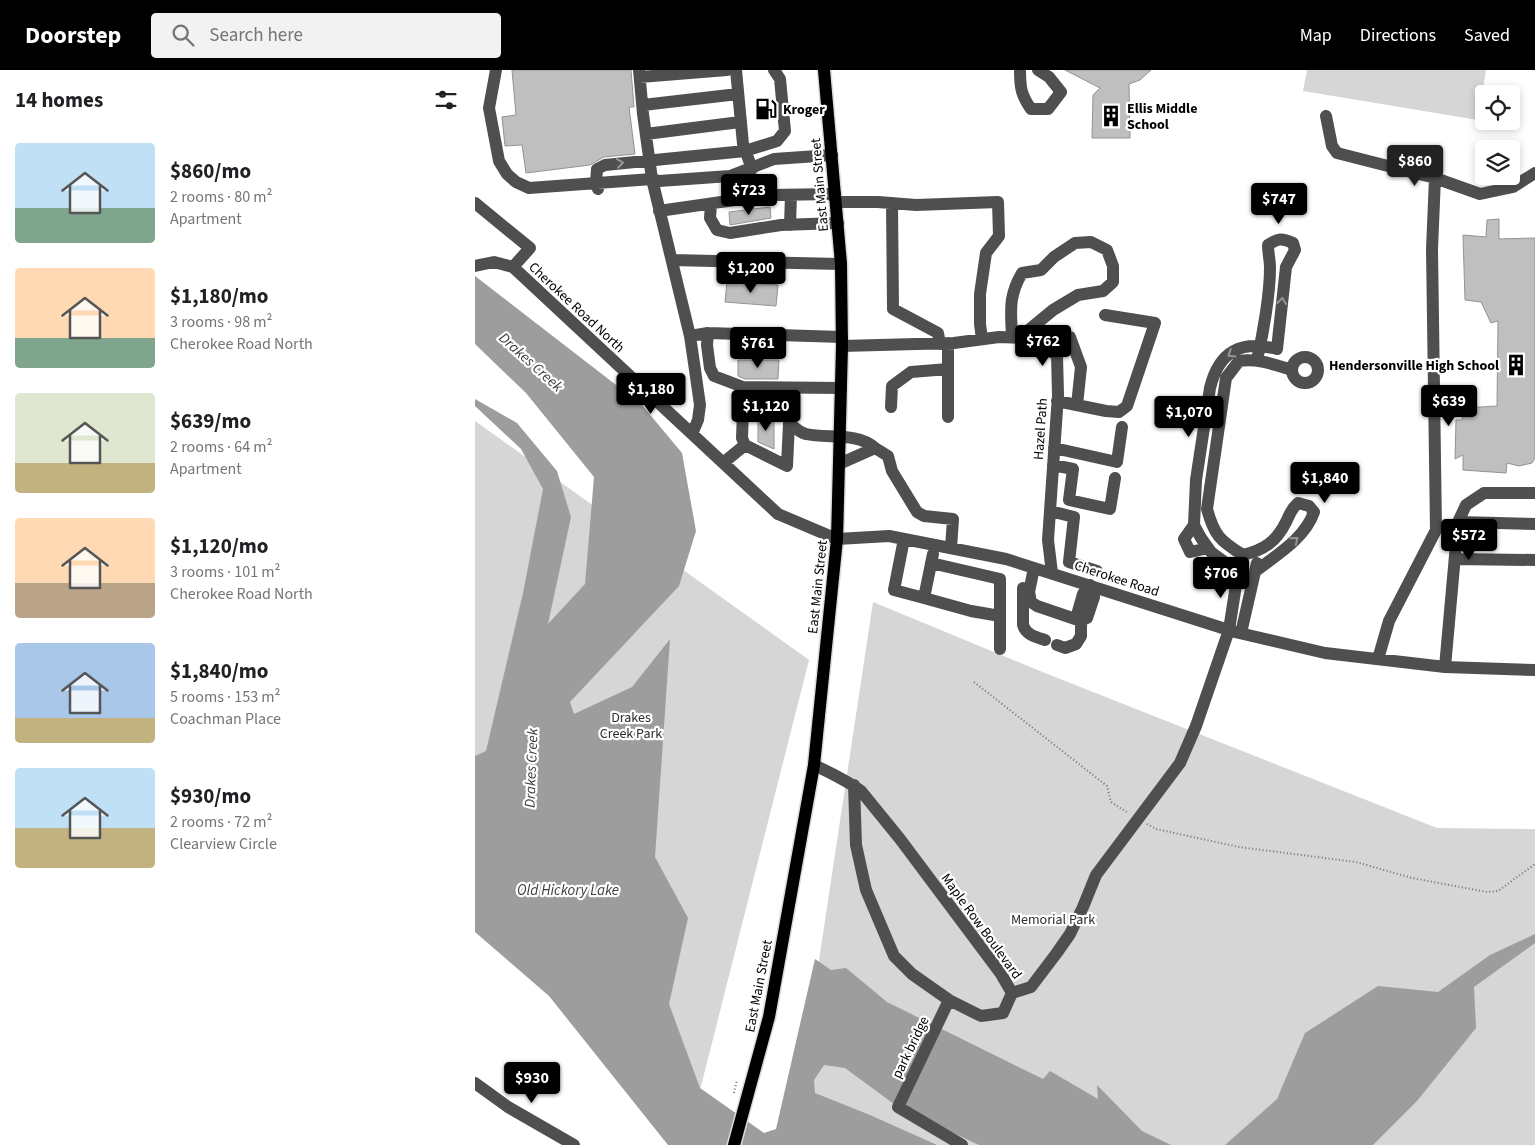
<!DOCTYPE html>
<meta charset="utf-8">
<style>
body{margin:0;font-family:"Source Sans 3",sans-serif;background:#f2f2f2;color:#202124;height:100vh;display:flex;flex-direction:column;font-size:19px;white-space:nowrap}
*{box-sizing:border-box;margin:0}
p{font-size:16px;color:#757577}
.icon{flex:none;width:28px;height:28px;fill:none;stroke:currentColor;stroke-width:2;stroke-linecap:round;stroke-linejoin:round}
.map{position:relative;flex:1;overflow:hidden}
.sheet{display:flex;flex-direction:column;background:#fff;width:475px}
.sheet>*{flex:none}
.fabs{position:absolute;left:1000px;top:15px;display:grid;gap:10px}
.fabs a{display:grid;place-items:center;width:45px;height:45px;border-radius:5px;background:#fff;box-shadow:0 2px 8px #0003;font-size:25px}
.price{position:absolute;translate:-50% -42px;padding:0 11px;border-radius:5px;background:#000;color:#fff;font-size:16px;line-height:32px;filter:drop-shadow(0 1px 2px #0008)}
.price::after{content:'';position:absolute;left:50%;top:30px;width:15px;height:11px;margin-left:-8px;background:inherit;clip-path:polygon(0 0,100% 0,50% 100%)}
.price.active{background:#222;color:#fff}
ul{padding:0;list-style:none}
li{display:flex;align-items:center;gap:15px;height:125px;padding:0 15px}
li span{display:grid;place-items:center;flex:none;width:140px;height:100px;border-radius:5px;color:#555}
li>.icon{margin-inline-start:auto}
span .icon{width:60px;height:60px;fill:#fffc;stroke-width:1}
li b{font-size:21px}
h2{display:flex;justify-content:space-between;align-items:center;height:60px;padding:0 15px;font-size:21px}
header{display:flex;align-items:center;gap:30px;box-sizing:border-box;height:70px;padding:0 25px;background:#000;color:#fff}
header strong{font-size:24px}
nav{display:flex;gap:28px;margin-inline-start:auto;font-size:18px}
.search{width:350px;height:45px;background:#f2f2f2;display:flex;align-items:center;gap:12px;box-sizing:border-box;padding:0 18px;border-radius:5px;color:#757577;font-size:19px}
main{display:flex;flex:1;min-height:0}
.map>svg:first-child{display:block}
.green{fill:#d6d6d6}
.water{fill:#9d9d9d}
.building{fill:#bfbfbf;stroke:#939393}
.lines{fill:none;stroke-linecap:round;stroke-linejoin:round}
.major-casing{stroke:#dbdbdb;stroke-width:15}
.path{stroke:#717171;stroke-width:2;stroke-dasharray:1 2.5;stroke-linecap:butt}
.minor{stroke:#4f4f4f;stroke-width:12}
.major{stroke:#000;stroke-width:12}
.oneway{stroke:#959595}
.labels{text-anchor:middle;stroke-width:4.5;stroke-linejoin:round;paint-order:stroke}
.poi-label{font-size:14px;font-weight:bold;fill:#000;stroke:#fff;text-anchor:start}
.street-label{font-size:14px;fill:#000;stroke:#fff}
.park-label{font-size:14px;fill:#2d2d2d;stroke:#fff}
.water-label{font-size:15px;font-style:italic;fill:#3e3e3e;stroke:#fff}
</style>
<header>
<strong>Doorstep</strong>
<div class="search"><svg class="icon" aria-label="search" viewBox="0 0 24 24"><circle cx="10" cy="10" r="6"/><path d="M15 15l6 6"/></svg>Search here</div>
<nav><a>Map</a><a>Directions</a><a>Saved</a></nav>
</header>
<main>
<section class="sheet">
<h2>14 homes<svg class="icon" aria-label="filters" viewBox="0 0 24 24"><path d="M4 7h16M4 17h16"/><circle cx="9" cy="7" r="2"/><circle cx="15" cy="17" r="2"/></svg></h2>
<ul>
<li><span style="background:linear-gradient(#bfe0f5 65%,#7fa58c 0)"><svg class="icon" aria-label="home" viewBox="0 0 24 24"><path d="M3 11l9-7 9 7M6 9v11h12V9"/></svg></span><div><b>$860/mo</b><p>2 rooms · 80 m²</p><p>Apartment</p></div></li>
<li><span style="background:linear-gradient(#ffd9b3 70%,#7fa58c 0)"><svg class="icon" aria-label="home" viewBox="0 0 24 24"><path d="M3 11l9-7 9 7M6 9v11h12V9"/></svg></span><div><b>$1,180/mo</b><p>3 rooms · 98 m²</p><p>Cherokee Road North</p></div></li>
<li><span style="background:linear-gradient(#dfe7d0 70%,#c2b280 0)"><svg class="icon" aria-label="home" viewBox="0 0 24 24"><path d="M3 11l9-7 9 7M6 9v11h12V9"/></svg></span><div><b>$639/mo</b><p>2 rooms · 64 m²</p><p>Apartment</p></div></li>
<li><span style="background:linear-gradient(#ffd9b3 65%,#b9a48a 0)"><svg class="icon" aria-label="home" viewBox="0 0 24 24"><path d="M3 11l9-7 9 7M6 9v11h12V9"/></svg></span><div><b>$1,120/mo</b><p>3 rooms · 101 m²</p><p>Cherokee Road North</p></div></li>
<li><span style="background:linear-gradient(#a9c7e8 75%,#c2b280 0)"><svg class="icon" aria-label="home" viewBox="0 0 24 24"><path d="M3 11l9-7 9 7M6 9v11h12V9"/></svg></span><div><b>$1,840/mo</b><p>5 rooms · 153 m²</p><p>Coachman Place</p></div></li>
<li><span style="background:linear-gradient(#bfe0f5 60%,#c2b280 0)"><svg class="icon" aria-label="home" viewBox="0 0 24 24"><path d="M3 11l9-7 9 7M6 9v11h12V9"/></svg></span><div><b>$930/mo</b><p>2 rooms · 72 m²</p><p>Clearview Circle</p></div></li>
</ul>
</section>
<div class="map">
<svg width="1060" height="1075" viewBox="0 0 1060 1075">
<rect width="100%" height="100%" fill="#fff"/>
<!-- green -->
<path class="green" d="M832,0H1011L1003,50L828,21Z
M0,351L334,590L222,1032L0,844Z
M398,532L565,601L962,758L1060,759V1075H417L321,1043Z"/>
<!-- water -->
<path class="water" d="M0,206L167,335L207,383L221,461L204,516L95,632L99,644L157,617L195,569L180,787L213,848L194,934L225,1018L289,1063L301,1059L340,889L356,900L371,898L412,932L568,1009L575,1001L623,1029L622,1015L667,1061L696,1075H504L423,1037L370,998L349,995L339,1010L340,1023L395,1045L462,1075H193L74,926L0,862V686L11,681L48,523L68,419L46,379L0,336V329L42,353L82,401L96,447L73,554L110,514L119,407L51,323L0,274Z
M1060,864V873L999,917L1001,958L942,1031L898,1075H750L802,1029L830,963L903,916L963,922L1015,885Z"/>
<!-- building -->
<path class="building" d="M37,0H156L159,37H154L160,84L129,87L115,95L51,103L47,75L30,76L27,47L41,45Z
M590,0H676L665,10L654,14L655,68H617L618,25L625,18Z
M295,137L296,148L255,155L254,142Z
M1024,149V169L1060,168V388L1057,393L1044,396L1032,393L1031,403L988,400V385L980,389L981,350H987L989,338L1022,336L1023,251L1016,253L1006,232L990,230L988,165L1011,167L1012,150Z
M252,211L303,215L301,236L250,232Z
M263,290H304L303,309H270L263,306Z
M283,348H299V379L283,372Z"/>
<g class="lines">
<!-- major casing -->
<g class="major-casing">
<path id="major" d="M259,1075L294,947L339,695L362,469L367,276L366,194L349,0"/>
</g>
<!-- path -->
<path class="path" d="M499,612L632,716L636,732L653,743
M672,754L681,759L764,777L881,792L937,808L1012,822L1023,821L1060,794
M259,1023L262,1010"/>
<!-- minor -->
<path class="minor" d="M21,0L14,38L24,91L32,104L41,112L54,118L177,109L184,111L255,106L299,89L357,85
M164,0L168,44L177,109L215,266L220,300L225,335L223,350L217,364
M261,0L268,74L277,99
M545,0C545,17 546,25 556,39H573L586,22L574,7L563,0
M165,7L252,0
M168,35L263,24
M851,46L857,76L862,83L960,108L1005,124L1038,117L1060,103
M171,64L265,52
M123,119L121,113L122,99L130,95L270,81L302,71L310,61L305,9L299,0
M361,132H403L441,135L523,132L524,166L511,183L505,224V254L507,269
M0,133L55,178L38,197
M417,133L418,239L463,263L465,274
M236,134L235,148L242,160L255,163L306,155L363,153
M184,141L294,125L360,124
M315,155L316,125
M197,190L366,194
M0,196L19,192L38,197L303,444L362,469L414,466L531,489L760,562L850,583L970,597L1060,600
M233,263L232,275L235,298L239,306L268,317L366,318
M215,266L233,263L367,267
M537,267C536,241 533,227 547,203L566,200L579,187L600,173L616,172L632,180L638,196V212L628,221L603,225L578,240L555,259L551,268
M595,267L606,297L602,335
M473,273V347
M367,276L479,273L524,267L551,268L582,285L583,325L573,470L577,503
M817 300a13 13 0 1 1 26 0a13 13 0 1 1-26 0Z
M582,331L631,341L644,342L652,336L680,253L630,245
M416,337L417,316L436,302L473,299
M270,375L312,396L314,353
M400,378L413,386L417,401L442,442L449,446L478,449L476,478
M579,378L642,392L647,357
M248,393L270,375L267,368L268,341L292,333L312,339L315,346L314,353C319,357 325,363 331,364C352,369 382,362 400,378L364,394
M578,395L598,399L594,430L635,439L640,408
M575,441L599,447L594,492L622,501
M983,452L1060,454
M719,455L709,469L715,482L733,478
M429,469L419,520L449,528L458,484
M768,485C745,471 739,465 732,439L751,308L764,291C783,288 800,295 817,300
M768,485C789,480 801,472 811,452C815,444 816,439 823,433L834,436L839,442C830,468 803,484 782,500
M980,489L1060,490
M456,493L525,509V579
M559,498L554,522L556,532L562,536L606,551V566L601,574L590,578L582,575
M763,502L736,482L726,468L719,455L721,410L735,318C744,281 766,270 802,279L811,197L820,180L818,173C807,168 803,168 793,175C793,183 795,190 795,198C795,224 788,264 782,290
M615,515L619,527L612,548L606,551L602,545L608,524Z
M548,518V555C551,565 561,567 570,570
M449,528L496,541L525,546
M766,563L782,493
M903,589L914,551L961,460L957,179L960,108
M970,597L983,452L991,435L1009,423H1060
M339,695C356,703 371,710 386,721L425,769L526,904L537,923L528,943L506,946L474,930L437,904L419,886L391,820L381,775L379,715
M537,923L556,917L581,884L595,864L608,837L621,805L705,693L721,656L754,560L763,502L768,485
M474,930L423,1037L487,1075
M0,1013L33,1037L99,1075"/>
<!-- major -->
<use href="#major" class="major"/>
</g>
<!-- one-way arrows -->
<defs><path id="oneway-chevron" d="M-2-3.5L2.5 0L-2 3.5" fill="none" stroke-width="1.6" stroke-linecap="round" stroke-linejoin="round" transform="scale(1.25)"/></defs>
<g class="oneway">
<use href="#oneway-chevron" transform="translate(145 93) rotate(-8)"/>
<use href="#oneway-chevron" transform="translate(807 231) rotate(-83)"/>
<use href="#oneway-chevron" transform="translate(756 284) rotate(148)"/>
<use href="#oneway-chevron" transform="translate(820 470) rotate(-39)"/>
</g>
<!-- icons -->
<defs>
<g id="fuel-bare" transform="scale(1.725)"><path d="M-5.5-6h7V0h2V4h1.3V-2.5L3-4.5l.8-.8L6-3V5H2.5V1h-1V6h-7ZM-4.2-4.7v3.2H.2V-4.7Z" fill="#000" stroke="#fff" stroke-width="2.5" paint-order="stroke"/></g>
<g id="building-bare" transform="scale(1.725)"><path d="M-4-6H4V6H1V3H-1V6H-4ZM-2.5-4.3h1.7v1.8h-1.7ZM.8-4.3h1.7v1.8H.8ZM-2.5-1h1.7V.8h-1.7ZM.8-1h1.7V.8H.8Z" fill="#000" stroke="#fff" stroke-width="2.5" paint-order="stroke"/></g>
</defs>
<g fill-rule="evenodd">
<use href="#fuel-bare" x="291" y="39"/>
<use href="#building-bare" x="636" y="46"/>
<use href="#building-bare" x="1041" y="295"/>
</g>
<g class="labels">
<!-- poi labels -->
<g class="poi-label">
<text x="652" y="43">Ellis Middle<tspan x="652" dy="16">School</tspan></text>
<text x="308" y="44">Kroger</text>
<text x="1024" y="300" text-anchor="end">Hendersonville High School</text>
</g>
<!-- street labels -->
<g class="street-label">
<text transform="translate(344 115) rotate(-95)" y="5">East Main Street</text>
<text transform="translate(102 237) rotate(43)" y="5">Cherokee Road North</text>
<text transform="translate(565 359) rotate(-86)" y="5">Hazel Path</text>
<text transform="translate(642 508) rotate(18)" y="5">Cherokee Road</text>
<text transform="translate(342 517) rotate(-84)" y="5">East Main Street</text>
<text transform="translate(507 856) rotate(54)" y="5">Maple Row Boulevard</text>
<text transform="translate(283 916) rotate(-79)" y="5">East Main Street</text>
<text transform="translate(435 977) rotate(-64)" y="5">park bridge</text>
</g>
<!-- park labels -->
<g class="park-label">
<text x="156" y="652">Drakes<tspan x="156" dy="16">Creek Park</tspan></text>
<text x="578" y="854">Memorial Park</text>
</g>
<!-- water labels -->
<g class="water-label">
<text transform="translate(56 292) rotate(42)" y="5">Drakes Creek</text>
<text transform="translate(56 698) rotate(-88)" y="5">Drakes Creek</text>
<text x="93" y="825">Old Hickory Lake</text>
</g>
</g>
</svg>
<div class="fabs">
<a><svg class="icon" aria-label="locate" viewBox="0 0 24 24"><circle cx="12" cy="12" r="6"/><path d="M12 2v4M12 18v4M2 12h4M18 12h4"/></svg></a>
<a><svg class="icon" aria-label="layers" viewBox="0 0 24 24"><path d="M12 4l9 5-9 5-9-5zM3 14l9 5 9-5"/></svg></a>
</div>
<b class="price active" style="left:940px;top:117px">$860</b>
<b class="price" style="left:274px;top:146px">$723</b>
<b class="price" style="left:804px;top:155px">$747</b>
<b class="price" style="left:276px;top:224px">$1,200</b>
<b class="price" style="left:568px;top:297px">$762</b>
<b class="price" style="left:283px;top:299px">$761</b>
<b class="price" style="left:176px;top:345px">$1,180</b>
<b class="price" style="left:974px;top:357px">$639</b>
<b class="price" style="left:291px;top:362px">$1,120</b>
<b class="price" style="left:714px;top:368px">$1,070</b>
<b class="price" style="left:850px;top:434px">$1,840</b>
<b class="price" style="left:994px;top:491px">$572</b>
<b class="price" style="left:746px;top:529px">$706</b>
<b class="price" style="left:57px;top:1034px">$930</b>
</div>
</main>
